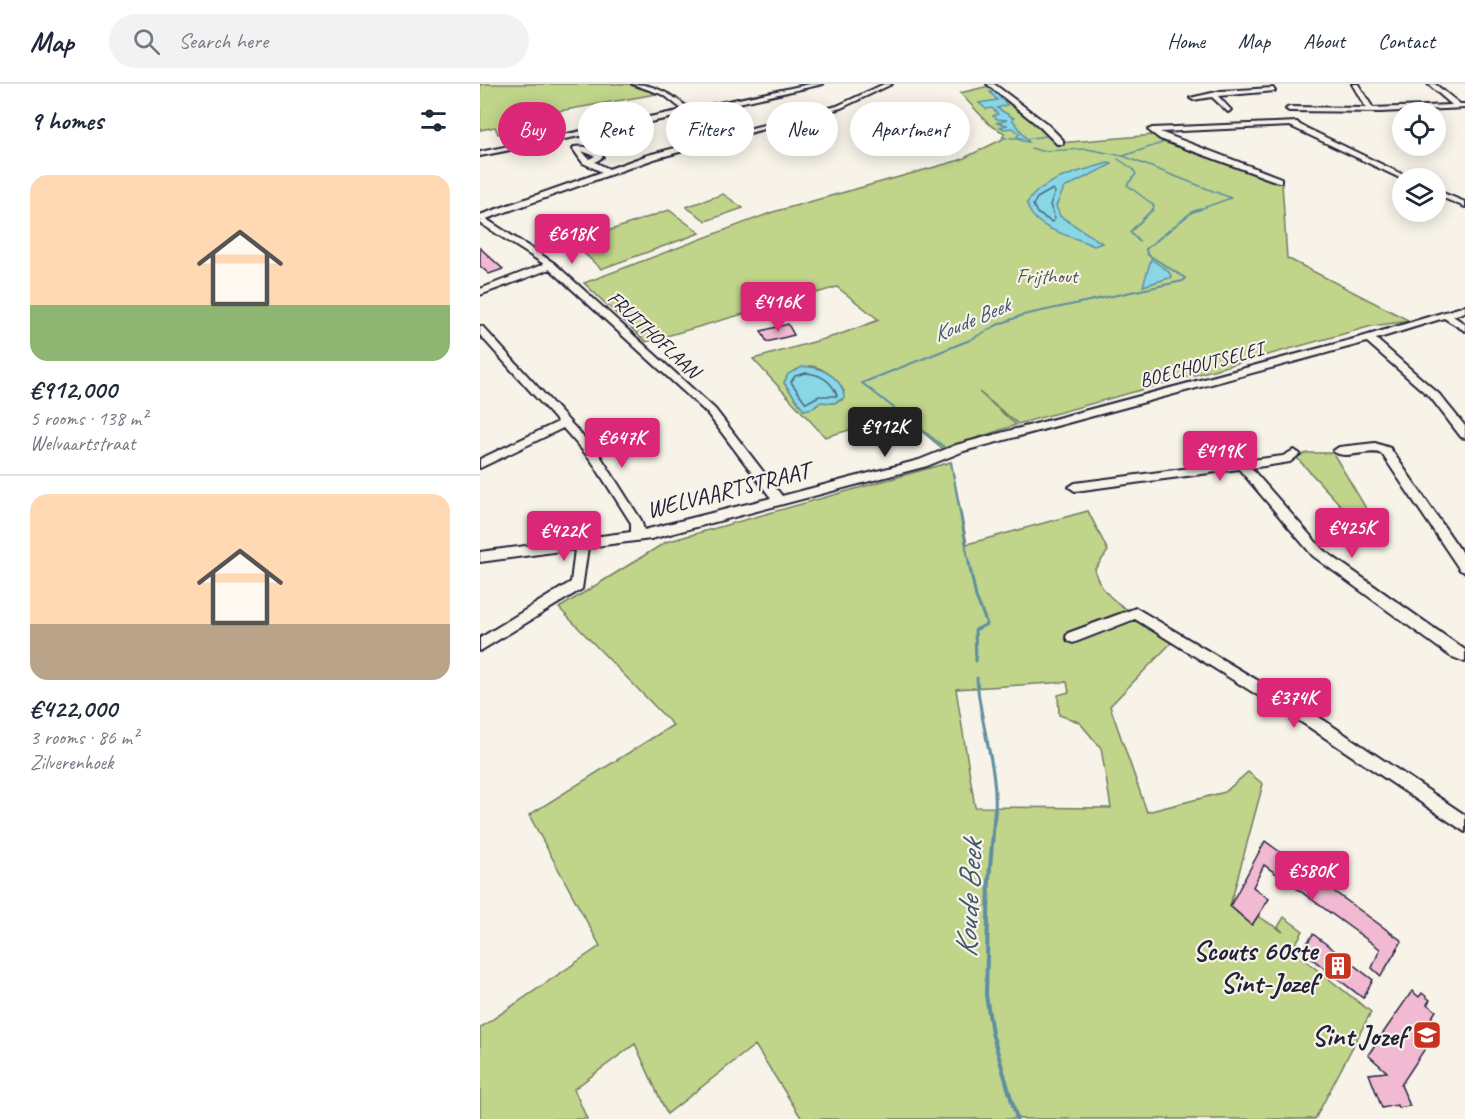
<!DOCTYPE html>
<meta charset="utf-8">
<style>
body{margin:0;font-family:Caveat,sans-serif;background:#f2f2f3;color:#1f2937;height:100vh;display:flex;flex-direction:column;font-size:22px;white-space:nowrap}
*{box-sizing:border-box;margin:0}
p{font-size:20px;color:#747a83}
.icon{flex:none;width:33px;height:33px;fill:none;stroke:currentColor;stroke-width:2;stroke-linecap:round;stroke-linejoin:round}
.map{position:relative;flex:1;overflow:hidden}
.details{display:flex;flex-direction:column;background:#fff;width:480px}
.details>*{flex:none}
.hud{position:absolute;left:18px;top:18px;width:570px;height:54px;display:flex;gap:12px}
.controls{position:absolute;left:912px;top:18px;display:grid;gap:12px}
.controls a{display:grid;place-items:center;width:54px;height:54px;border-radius:50%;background:#fff;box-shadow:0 3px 15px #0003;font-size:30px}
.price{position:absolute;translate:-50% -51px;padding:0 14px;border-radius:6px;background:#db2777;color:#fff;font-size:20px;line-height:39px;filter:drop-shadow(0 2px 3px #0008)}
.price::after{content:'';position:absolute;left:50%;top:36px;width:18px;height:14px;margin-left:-9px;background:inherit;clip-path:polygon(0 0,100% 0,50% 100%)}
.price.selected{background:#222;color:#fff}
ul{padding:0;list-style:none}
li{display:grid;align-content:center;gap:12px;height:318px;padding:0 30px}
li+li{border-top:2px solid #e0e1e3}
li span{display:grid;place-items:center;height:186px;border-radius:18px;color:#555}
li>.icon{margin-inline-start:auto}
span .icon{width:108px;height:108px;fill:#fffc;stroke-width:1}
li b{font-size:26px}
h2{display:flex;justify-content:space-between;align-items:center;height:72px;padding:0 30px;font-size:26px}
.tag{padding:0 21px;border-radius:27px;background:#fff;box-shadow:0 3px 15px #0003;font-size:21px;line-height:54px}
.tag.selected{background:#db2777;color:#fff}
header{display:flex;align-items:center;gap:36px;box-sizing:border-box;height:84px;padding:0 30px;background:#fff;border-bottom:2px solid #e0e1e3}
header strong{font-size:28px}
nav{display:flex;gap:33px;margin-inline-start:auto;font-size:21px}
.search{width:420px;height:54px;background:#f2f2f3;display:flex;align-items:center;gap:15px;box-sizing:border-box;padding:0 21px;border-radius:33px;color:#747a83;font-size:22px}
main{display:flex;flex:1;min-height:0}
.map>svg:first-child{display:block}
.green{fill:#c0d48a;stroke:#717b62;stroke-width:1.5;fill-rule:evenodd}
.water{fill:#88d6e6;stroke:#5f8ea2;stroke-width:1.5}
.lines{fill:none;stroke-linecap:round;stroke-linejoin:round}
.shore{stroke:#4b6a7f;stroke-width:1.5}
.stream-far3{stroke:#5f8ea2;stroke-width:1.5}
.stream-far2{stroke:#5f8ea2;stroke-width:2}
.stream-far1{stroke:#5f8ea2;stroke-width:3}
.stream{stroke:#5f8ea2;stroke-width:4}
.building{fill:#f1bad2;stroke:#22223b;stroke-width:1.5}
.minor-casing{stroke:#22223b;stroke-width:4}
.minor{fill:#f7f3e8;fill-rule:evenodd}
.labels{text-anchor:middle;stroke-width:4.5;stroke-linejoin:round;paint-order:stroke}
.far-park-label{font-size:20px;fill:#515753;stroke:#f7f3e8}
.far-street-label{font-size:20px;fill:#22223b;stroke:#f7f3e8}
.far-water-label{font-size:22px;font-style:italic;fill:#41586e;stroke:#f7f3e8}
.street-label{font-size:24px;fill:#22223b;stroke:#f7f3e8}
.near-poi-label{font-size:28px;font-weight:bold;fill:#22223b;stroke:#f7f3e8;text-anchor:end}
.near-water-label{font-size:32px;font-style:italic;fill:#41586e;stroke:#f7f3e8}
</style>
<header>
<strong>Map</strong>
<div class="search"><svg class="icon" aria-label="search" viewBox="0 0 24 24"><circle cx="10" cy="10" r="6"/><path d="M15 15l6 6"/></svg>Search here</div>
<nav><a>Home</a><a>Map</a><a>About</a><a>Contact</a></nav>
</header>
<main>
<section class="details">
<h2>9 homes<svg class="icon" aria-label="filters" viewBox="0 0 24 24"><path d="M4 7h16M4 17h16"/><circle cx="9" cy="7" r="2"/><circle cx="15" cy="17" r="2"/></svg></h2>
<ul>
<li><span style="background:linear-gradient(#ffd9b3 70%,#8fb573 0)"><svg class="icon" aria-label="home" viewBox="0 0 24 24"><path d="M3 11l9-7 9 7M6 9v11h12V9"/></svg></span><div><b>€912,000</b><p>5 rooms · 138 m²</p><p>Welvaartstraat</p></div></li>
<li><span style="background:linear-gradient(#ffd9b3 70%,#b9a48a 0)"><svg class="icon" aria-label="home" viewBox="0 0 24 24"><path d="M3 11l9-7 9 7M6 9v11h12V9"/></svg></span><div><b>€422,000</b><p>3 rooms · 86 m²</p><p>Zilverenhoek</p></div></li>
</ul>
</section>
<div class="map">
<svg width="985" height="1035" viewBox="0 0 985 1035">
<rect width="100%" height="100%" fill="#f7f3e8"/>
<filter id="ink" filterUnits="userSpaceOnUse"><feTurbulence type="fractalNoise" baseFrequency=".0167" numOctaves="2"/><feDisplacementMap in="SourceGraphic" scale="12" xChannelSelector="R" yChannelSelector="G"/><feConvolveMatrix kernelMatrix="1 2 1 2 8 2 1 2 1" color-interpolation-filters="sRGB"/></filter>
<g filter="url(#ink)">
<!-- green -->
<path class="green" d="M0,0H151L182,9L62,30L70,53L61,55L55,43L18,50L15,43L0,46Z
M509,2L564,45L578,59L674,51L802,99L807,174L930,237L892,242L538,340L499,308L536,341L463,365L422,331L345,353L273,275L358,251L399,236L357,203L166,258L104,199L293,128L480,76L523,55L524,49L510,41L480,9ZM330,282C345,283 355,295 364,307L362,316L354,319L340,318L336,322L324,326L304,299C309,286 318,286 330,282Z
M243,110L263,124L226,137L206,123Z
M189,126L220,149L121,185L93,159Z
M827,369H853L893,436L877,439L816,373Z
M471,378L487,460L608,427L628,467L615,485C618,518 671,538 697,553L630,622L667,728L745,708L768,688L783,700L750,822L772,840L778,832L803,848L798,843L804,833L823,847L812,866L891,928L835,1035H322L275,961L187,1030L155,960L94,1005L107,1035H0V944L120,862L49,731L193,641L79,524L186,458ZM587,598L589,608L578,611L579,631L599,638L621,664L631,724L495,723L476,605Z"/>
<!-- water -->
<path class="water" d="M514,7L527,21L517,24L534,34L532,35L549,58L542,57L537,52L540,50L533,44L524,45L520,43L528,41L516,39L527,36L517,35L513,32L518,30L512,24L506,25L499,19L517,16L510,8Z
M628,79L632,80L584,104L576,122L580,132L622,159L614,162C593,151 551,146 547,119C562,94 602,87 628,79Z
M671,175L688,187L692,193L663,202Z
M322,283C339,281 364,294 364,314L354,319L341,318L333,324L324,326L304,299L308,290Z"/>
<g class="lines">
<!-- shore -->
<path class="shore" d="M573,105L575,108L570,121L575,135L572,138L557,129L553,121L557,114Z
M326,289C341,290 353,298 357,312H339L326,319L311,298L315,292Z"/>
<!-- stream-far3 -->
<path class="stream-far3" d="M522,53L527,54
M530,54H543
M545,55L566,52
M551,64L561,67L607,65L643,72L685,58L676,54
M643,72L751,114L717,126
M638,75L653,85L656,90L647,101L671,119L674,122L673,126"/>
<!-- stream-far2 -->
<path class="stream-far2" d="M659,157L650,148L673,125
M464,363L382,299L490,256L517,241L543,231L703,197L705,194L667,170L666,165L712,128L721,125
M471,378L489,480"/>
<!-- stream-far1 -->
<path class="stream-far1" d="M489,479L496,513L507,540L495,546L496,577
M497,594C499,638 518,683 515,727"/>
<!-- stream -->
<path class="stream" d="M515,725L509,795L506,911L512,949L537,1035"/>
</g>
<!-- building -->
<path class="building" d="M0,164L23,185L9,190L0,182Z
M308,240L314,251L287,258L281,247Z
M785,757L922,857L901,892L892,884L900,865L784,781L773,803L789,815L772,841L750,822Z
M833,850L893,896L883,914L822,867Z
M932,907L939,913L942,909L950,916L947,920L956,927L941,949L950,957L921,1001L930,1022L918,1024L917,1021L902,1024L889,990L907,988L888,971Z"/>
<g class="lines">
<!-- minor casing -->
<g class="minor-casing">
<path id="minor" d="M152,0C175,0 192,11 210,25L330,0H343L210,30L0,72V68L203,26L184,11Z
M404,0H412L361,24L174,75L6,135L74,179L235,325L302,412L439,376L476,361L885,252L985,222V228L973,232L985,240V247L964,234L896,255L959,310L985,342V354L981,353L951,314L887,258L484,367L447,382L171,455L108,463L102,505L0,567V554L91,498L95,465L0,478V468L151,448V439L111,376L83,344L0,384V375L78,338L0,251V242L3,243L119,370L161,436L164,446L291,414L227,329L70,185L0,211V205L64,180L0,139V131L122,88L103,79L93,65L94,63C105,61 116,64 123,73L115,78L129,85L168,71L357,22ZM102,67L115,72L109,75Z
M507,0H514L566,39L583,56V60H577L560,43Z
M872,0H878L893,24L972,21L948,0H955L980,20H985V24L900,28L809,27L806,25L809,23L886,24Z
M793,4L795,7L738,12L751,26L748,28L732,13L713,16L710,14L741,7Z
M817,38L820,41L930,94L922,95L810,42L680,48L801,94V98H798L680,55L668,46L672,44Z
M956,106L985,118V123L956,111Z
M895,359L910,364L985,473V488L980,486L902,370C888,364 864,377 853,367L859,363Z
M814,366L820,370L810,378L771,384L843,466L985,566V578L970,572L833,472L759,385L595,407L589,403L595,399L803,372Z
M656,524L839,633L985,731V748L829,643L655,535L593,559L588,557L586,553L588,549Z"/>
</g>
<!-- minor -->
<use href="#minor" class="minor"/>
</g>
</g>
<!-- icons -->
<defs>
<g id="building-square" transform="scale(1.5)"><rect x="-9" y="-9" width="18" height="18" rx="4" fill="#c8321e" stroke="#f7f3e8"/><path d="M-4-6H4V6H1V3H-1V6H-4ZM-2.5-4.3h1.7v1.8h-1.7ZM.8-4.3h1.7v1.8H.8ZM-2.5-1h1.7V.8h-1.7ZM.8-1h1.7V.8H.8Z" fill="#fff"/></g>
<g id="school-square" transform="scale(1.5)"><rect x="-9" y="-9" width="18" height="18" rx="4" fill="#c8321e" stroke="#f7f3e8"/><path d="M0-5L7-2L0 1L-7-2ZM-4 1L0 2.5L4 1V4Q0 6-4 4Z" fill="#fff"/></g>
</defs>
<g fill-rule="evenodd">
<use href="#building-square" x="858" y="882"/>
<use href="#school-square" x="947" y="951"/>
</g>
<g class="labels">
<!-- far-park labels -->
<g class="far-park-label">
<text x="567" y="199">Frijthout</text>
</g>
<!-- far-street labels -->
<g class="far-street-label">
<text transform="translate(174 250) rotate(43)" y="7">FRUITHOFLAAN</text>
<text transform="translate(721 280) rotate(-15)" y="7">BOECHOUTSELEI</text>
</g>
<!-- far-water labels -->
<g class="far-water-label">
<text transform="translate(491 235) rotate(-23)" y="8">Koude Beek</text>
</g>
<!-- street labels -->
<g class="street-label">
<text transform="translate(248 406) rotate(-14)" y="8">WELVAARTSTRAAT</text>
</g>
<!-- near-poi labels -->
<g class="near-poi-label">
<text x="837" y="876">Scouts 60ste<tspan x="837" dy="32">Sint-Jozef</tspan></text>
<text x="926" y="961">Sint Jozef</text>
</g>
<!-- near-water labels -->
<g class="near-water-label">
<text transform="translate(488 815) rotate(-87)" y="11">Koude Beek</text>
</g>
</g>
</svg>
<div class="controls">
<a><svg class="icon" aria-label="locate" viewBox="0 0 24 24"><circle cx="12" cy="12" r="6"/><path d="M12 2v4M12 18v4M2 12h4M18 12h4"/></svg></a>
<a><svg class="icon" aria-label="layers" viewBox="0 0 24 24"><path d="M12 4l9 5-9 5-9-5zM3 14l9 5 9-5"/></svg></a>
</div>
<b class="price" style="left:92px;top:181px">€618K</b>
<b class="price" style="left:298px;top:249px">€416K</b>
<b class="price selected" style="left:405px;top:374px">€912K</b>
<b class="price" style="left:142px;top:385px">€647K</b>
<b class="price" style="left:740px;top:398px">€419K</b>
<b class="price" style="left:872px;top:475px">€425K</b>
<b class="price" style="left:84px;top:478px">€422K</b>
<b class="price" style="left:814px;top:645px">€374K</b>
<b class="price" style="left:832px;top:818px">€580K</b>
<div class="hud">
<a class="tag selected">Buy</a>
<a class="tag">Rent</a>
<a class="tag">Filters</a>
<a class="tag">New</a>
<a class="tag">Apartment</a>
</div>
</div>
</main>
